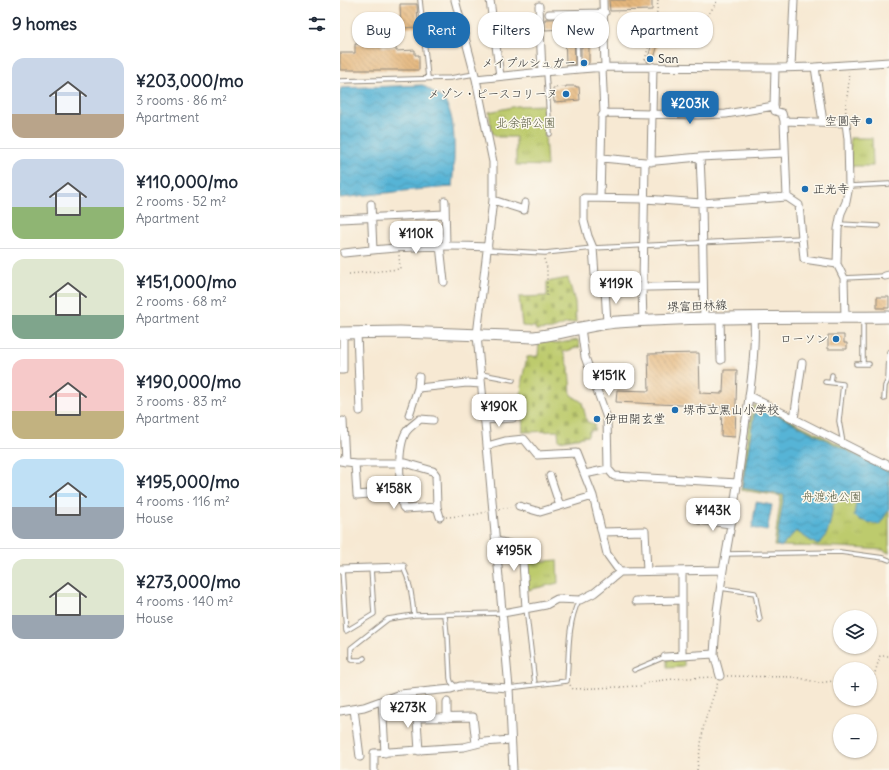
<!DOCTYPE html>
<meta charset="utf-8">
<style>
body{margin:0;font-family:Delius,"Klee One",sans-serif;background:#f6f6f7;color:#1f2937;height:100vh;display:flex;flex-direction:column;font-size:15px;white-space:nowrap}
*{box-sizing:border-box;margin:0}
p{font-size:13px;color:#747a83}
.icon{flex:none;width:22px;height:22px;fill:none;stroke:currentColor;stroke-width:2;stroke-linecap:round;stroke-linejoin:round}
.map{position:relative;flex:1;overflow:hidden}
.sheet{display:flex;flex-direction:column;background:#fff;width:340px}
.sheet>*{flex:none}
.guide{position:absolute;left:12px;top:12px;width:380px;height:36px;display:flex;gap:8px}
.controls{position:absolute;left:493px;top:610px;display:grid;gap:8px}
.controls a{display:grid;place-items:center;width:44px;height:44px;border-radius:50%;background:#fff;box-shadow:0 1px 3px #0004;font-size:20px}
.price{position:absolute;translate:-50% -34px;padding:0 9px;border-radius:8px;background:#fff;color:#222;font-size:13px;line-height:26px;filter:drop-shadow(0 1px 2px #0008)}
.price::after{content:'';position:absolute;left:50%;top:24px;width:12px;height:9px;margin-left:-6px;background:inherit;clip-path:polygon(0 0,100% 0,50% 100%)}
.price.on{background:#1f6fb2;color:#fff}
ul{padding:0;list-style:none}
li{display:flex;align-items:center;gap:12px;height:100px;padding:0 12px}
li+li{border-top:1px solid #e0e1e3}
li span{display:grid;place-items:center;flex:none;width:112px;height:80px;border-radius:12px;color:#555}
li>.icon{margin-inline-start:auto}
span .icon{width:48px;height:48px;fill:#fffc;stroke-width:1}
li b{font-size:17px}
h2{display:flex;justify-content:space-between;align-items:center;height:48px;padding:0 12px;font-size:17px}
.tag{padding:0 14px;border-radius:16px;background:#fff;box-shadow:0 1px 3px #0004;font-size:14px;line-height:36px}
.tag.on{background:#1f6fb2;color:#fff}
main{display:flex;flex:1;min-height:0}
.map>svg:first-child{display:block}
.grass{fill:url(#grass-tufts);stroke:#747b4c}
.cemetery{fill:url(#cemetery-stones);stroke:#747b4c}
.water{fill:url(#water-waves);stroke:#417080}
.building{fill:url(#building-back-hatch)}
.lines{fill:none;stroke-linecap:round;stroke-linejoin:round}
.service-casing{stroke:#918a7f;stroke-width:5.5}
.minor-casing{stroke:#918a7f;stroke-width:9}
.primary-casing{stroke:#918a7f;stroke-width:13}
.path{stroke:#918a7f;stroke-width:1.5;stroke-dasharray:1 3;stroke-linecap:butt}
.service{stroke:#fff;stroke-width:3.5}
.minor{stroke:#fff;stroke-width:7}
.primary{stroke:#fff;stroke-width:11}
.poi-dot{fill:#1f6fb2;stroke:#fbf7ec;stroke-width:1.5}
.labels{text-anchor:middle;stroke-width:3;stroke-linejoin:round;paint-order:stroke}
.poi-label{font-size:12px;fill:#2b2b2b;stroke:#fbf7ec;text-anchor:start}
.park-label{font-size:12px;fill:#575b3f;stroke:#fbf7ec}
.street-label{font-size:12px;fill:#2b2b2b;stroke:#fbf7ec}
</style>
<main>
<section class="sheet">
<h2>9 homes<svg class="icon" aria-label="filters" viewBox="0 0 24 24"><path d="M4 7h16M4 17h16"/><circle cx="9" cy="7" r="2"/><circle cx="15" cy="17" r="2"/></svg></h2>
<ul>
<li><span style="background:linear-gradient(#c9d6e8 70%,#b9a48a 0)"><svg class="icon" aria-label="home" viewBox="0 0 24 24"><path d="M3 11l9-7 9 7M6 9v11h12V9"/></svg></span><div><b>¥203,000/mo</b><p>3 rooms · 86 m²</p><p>Apartment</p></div></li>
<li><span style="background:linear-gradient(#c9d6e8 60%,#8fb573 0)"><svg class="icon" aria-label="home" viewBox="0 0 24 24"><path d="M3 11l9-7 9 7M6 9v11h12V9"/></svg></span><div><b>¥110,000/mo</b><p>2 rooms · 52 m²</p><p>Apartment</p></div></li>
<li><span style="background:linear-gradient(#dfe7d0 70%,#7fa58c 0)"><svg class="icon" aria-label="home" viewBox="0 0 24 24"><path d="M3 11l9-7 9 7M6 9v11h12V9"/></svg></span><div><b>¥151,000/mo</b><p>2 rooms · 68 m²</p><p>Apartment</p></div></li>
<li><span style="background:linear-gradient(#f6c9c9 65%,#c2b280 0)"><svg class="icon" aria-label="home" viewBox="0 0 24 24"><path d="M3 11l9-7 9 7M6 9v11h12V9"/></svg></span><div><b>¥190,000/mo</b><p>3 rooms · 83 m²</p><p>Apartment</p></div></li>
<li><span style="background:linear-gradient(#bfe0f5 60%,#9aa5b1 0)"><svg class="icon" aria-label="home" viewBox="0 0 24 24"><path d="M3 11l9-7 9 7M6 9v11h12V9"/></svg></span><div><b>¥195,000/mo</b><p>4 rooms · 116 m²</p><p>House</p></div></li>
<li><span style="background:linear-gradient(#dfe7d0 70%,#9aa5b1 0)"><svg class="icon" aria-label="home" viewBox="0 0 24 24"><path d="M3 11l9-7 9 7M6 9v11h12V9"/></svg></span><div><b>¥273,000/mo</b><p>4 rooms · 140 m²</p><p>House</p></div></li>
</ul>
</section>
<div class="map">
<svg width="549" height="770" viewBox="0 0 549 770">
<defs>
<pattern id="grass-tufts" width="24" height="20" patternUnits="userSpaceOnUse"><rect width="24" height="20" fill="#bdcb6d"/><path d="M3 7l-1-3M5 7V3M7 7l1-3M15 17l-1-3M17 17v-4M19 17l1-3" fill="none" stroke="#a3ae5f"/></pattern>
<pattern id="cemetery-stones" width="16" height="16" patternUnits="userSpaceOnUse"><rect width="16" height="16" fill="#bdcb6d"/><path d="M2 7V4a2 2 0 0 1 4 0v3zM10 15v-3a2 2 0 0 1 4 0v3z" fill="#a3ae5f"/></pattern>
<pattern id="water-waves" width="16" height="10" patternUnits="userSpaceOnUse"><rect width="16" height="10" fill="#57b4d6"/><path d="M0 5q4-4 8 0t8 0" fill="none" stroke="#4893ae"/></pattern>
<pattern id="building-back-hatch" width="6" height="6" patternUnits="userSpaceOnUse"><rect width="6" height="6" fill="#e5b77d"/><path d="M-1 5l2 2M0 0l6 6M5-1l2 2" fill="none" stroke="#ba9567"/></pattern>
</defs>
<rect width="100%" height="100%" fill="#fbf7ec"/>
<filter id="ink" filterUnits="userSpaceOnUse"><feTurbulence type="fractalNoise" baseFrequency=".025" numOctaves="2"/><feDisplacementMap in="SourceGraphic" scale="8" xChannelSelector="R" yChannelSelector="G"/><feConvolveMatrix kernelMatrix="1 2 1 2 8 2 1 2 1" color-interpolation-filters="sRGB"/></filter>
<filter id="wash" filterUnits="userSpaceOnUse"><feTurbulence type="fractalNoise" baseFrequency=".012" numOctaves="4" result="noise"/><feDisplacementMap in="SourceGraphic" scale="16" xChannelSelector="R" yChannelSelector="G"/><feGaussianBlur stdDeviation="0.9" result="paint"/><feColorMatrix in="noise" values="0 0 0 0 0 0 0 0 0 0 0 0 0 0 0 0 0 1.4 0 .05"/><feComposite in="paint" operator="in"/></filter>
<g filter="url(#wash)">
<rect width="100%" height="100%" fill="#f7e9d3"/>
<!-- grass -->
<path class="grass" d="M203,105L207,166L176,165V137H158L152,133L149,112L177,106Z
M510,138H532L533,166H511Z
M414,405L428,409L549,469V553L543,550L500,547L434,546L441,496L401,490L408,429Z
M217,560L218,583L188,590L186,563Z
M327,659H344V667L327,668Z"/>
<!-- cemetery -->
<path class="cemetery" d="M228,278L235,302L236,322L225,324L212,329L196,330L195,327L182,326L179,297L207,296V282Z
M211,340L213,344L238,340L240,347L223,352L229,367L231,395L242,402L247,422L254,424L255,430L249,431L248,436L219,441L218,431L183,432L181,397L182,380L187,357L198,356L199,342Z"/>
<!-- water -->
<path class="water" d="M83,85C89,90 100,95 105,102C118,120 114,166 112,187L73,190L0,198V92L1,88Z
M415,409L437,415L549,472V510L539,525L520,520L514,515L517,497L507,494L493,504C491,517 490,538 477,545L456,531L441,547L436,545L444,495L402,488Z
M416,502L432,505L427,531L412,528Z"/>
<g id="blocks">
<!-- building -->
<path class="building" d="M269,0H312V10L270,11Z
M60,4H77L78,27L61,28Z
M259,18V25L255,26V41L247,40V28L237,27L234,28L235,64L226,65L225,29L205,30V19Z
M313,39L319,41L313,62H307Z
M42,43V47H56V51L75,50V55H79V70H0V53H15V44Z
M241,47H249V63L241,64Z
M226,86H236V87H239L240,100L214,102L213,88L226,87Z
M537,297H549V308H537Z
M488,335H504V343H507V349H488Z
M359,353L360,393L381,394V392H383L384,370H397L395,437L381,436L382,407L276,402L277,390L309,391L308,354Z"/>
</g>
</g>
<g filter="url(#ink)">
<use href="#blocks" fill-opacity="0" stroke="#918a7f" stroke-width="1"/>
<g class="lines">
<!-- service casing -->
<g class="service-casing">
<path id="service" d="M80,0L88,78
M237,30L238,69
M206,72L210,134
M0,81L110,78L135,74
M509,186L549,184
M499,224L538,226
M148,250L205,253L253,248L462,238
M504,278L545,276
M523,318V364
M516,364H529
M141,374L173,380
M485,382L503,384L499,421L503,443
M491,382L492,375
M544,399L545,386L548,380L549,352
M386,554L500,552L544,558L549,560
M63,567C71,583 72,598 74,615L163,613
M2,569L6,631L34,614L31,568
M380,588L415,593L420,620
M186,608L195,684
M105,615L107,635L108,636L110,678L111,682L116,687
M24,658L21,660H11V648L48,619L74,615
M294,670L325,657
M169,688L227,681C229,655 227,624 239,600"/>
</g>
<!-- minor casing -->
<g class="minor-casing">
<path id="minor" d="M115,0L136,79L153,162V200L137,335L169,688L173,770
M150,0L160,76
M263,0L265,67
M199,6L202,72
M209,14L265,13
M451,67L454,0
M475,67L483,122
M435,68L434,106L435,111L442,113L444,121L447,197
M136,79L202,72L265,67L435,68L475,67L549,62
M264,113L358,115L386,114L434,106
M444,121L506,123L508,139L509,186L506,202L501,213L498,229L497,264
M360,157L362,203L364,319
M262,158L305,162L360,157L445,153
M311,162L313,67
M260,198L262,116L264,113L262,68
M153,200L184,210L185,203
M105,201L106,245
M31,204L33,250
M0,219L105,214
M100,245L104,282
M4,253C52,247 99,244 148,247
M545,276L549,275
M363,286L256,288L253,248L248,236L244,221V198L305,199L362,203L447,197L459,205L464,259L497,264L504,278L505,317
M265,289L267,323
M380,318L381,360
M303,321L302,288L303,284L305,162
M241,328L245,357L267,418L268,469
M17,332L20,411
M0,370H3V333
M78,388L127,383L141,384
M409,396L528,456L549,466
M69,415L78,388L79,377
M454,419L462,363
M93,420L80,419C76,423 69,427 66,432C56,449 60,488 63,507L65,509L97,507
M144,420L173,418
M3,421L5,462
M147,446L165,441L184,439L197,455L236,453L253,496L267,554L280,572
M0,461L15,463H65L93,471L96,475L97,507L100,517
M15,463L17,495L29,494
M245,474L268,469L274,476L398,483
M210,476L220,506
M49,495L61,494
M179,506L200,512L253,496
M359,520L391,524
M262,532L305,531L307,571
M157,541L182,547L186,608
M0,569L63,567
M342,571V655
M296,601L341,600
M163,613L206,605L217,599L240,600L254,593L280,572L383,570C392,523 399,474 405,426C410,391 416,352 414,317
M325,657L374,654
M380,676L374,654L377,611L383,570
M42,700L45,753
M107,702V718
M76,705L79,751
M14,709L20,757
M0,711L24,707L60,694L111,689L120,686H139L169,688
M77,718L133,717L136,744
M34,770V753L124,747L144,742L171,740"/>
</g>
<!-- primary casing -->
<g class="primary-casing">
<path id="primary" d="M0,333L60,332L194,337C222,334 249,324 278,322C368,316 459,318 549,317"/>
</g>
<!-- path -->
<path class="path" d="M318,0L315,31L317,35L321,36H352L357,32L378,0
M305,60L311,37L316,33
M506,116C504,101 511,87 508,72
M204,259L207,268V296
M9,274L60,269L59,255
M159,509L171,507
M106,517L133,515L146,512
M387,676L456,677L479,683L500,680
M530,676H534L540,656H549
M230,685L233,689L300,686C315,678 355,678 373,677
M357,770L364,724L378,682"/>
<!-- service -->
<use href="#service" class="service"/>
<!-- minor -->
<use href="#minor" class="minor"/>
<!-- primary -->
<use href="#primary" class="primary"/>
</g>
</g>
<!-- markers -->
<g class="poi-dot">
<circle cx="310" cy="59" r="4"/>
<circle cx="244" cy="63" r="4"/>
<circle cx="226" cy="94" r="4"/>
<circle cx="529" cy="121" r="4"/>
<circle cx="465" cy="189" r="4"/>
<circle cx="496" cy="339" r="4"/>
<circle cx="335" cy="410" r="4"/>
<circle cx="257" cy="419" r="4"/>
</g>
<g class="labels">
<!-- poi labels -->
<g class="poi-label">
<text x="318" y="63">San</text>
<text x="236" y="67" text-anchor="end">メイプルシュガー</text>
<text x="218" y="98" text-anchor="end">メゾン・ピースコリーヌ</text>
<text x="521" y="125" text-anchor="end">空圓寺</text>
<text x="473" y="193">正光寺</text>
<text x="488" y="343" text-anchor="end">ローソン</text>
<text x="343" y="414">堺市立黒山小学校</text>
<text x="265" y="423">伊田開玄堂</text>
</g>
<!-- park labels -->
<g class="park-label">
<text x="186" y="127">北余部公園</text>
<text x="492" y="501">舟渡池公園</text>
</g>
<!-- street labels -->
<g class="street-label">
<text transform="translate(357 306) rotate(-2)" y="4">堺富田林線</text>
</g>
</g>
</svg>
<div class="controls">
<a><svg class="icon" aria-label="layers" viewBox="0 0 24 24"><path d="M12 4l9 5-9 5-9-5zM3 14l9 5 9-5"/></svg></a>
<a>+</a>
<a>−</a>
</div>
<b class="price on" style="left:350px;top:125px">¥203K</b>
<b class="price" style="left:76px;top:255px">¥110K</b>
<b class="price" style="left:276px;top:305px">¥119K</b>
<b class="price" style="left:269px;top:397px">¥151K</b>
<b class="price" style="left:159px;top:428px">¥190K</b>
<b class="price" style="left:54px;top:510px">¥158K</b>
<b class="price" style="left:373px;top:532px">¥143K</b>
<b class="price" style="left:174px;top:572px">¥195K</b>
<b class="price" style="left:68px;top:729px">¥273K</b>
<div class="guide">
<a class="tag">Buy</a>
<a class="tag on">Rent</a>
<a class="tag">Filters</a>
<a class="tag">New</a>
<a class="tag">Apartment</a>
</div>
</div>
</main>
